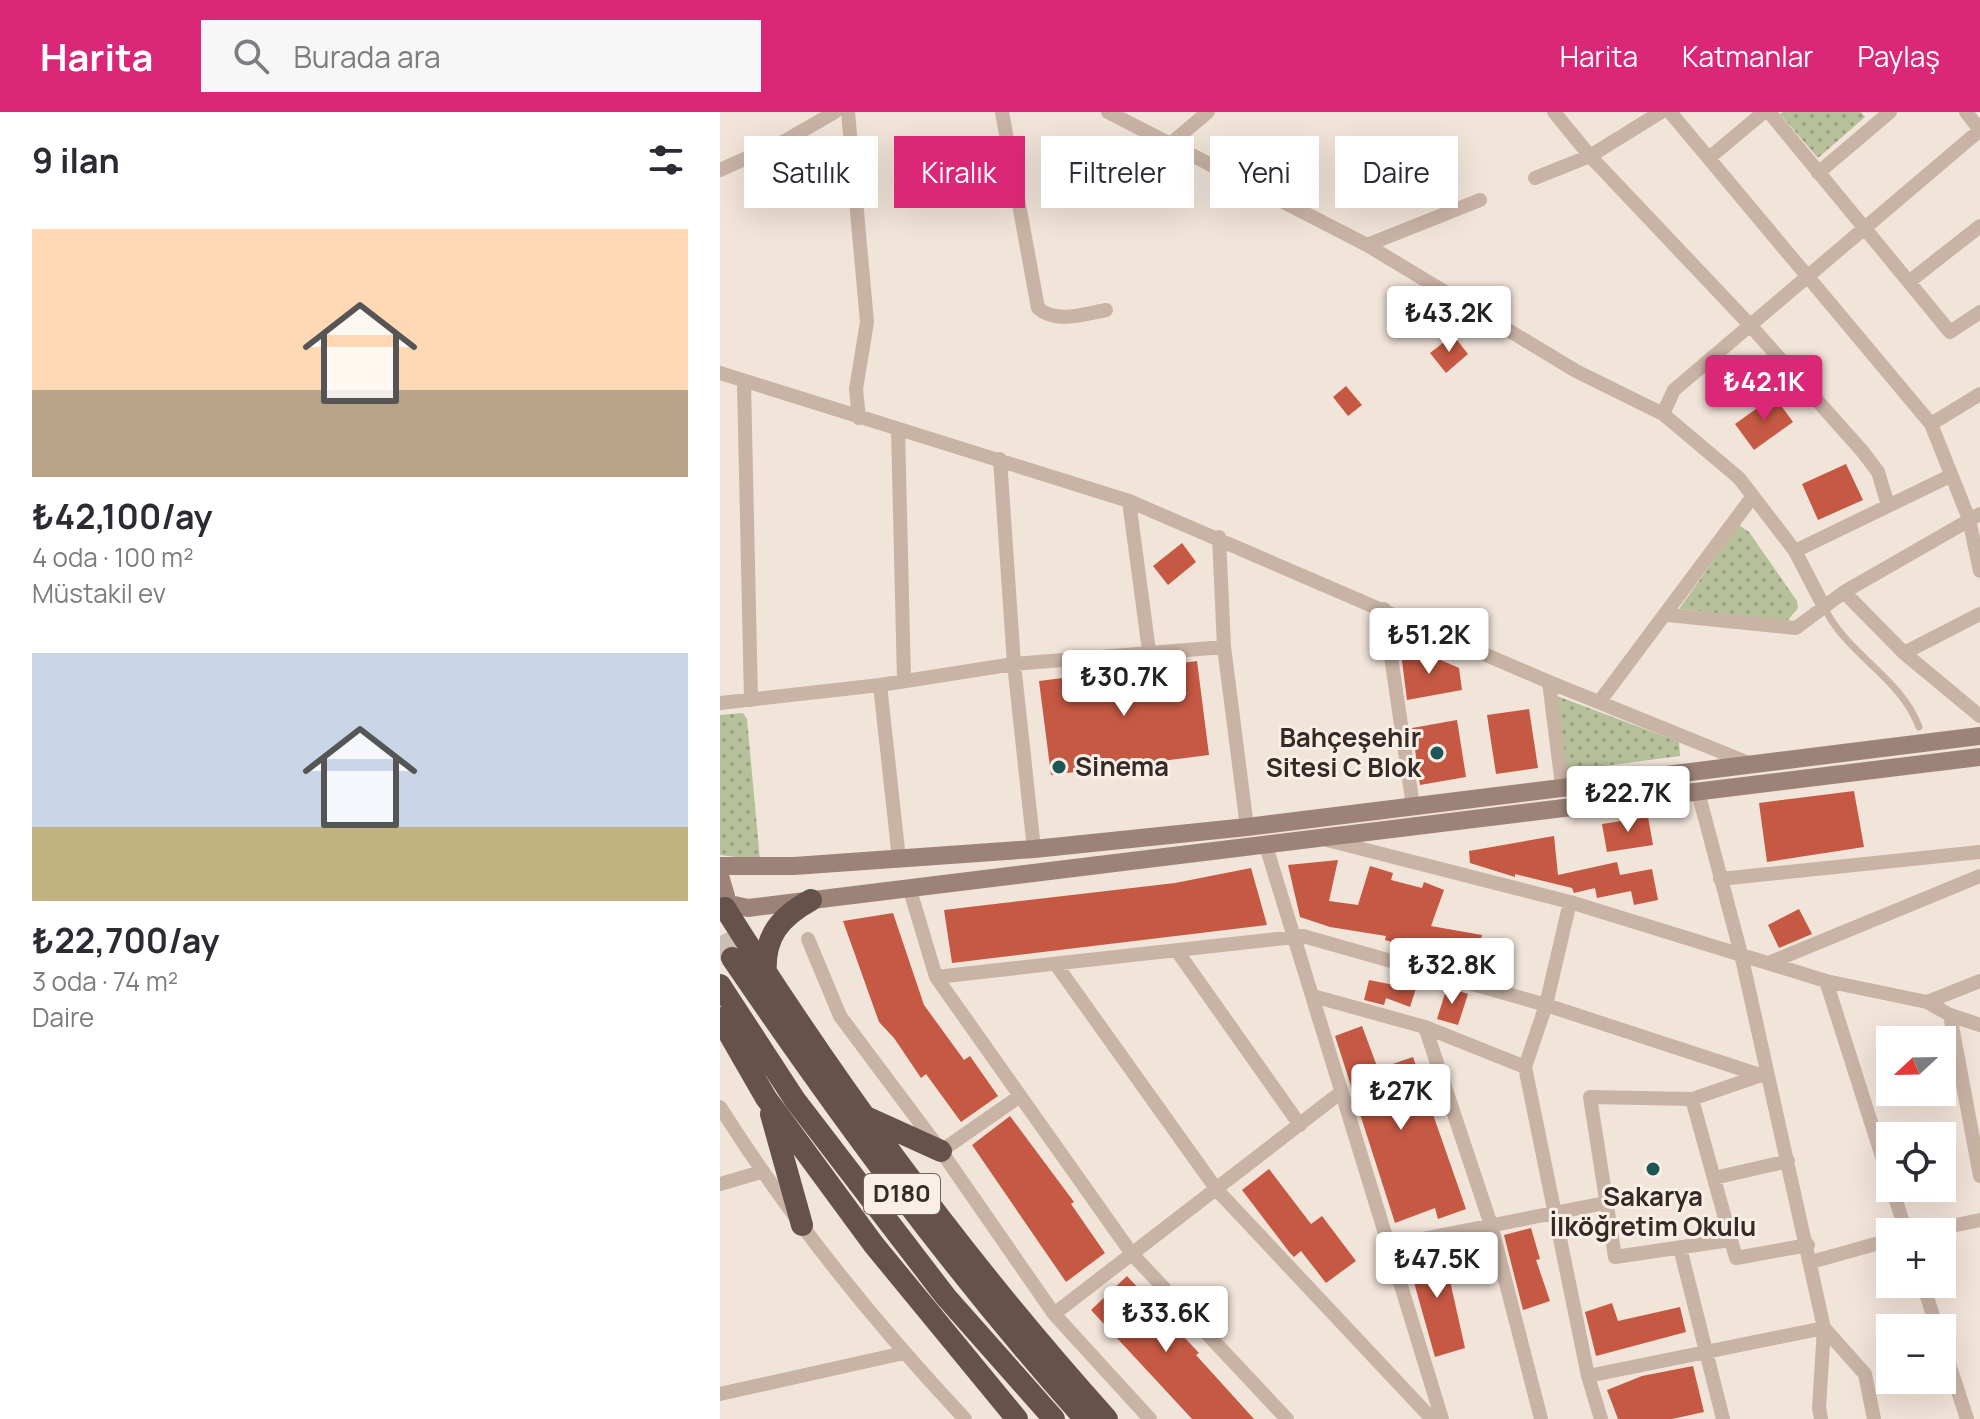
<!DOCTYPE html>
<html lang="tr">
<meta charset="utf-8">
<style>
body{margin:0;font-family:Manrope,sans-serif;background:#f7f7f7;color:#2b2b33;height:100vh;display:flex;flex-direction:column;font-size:30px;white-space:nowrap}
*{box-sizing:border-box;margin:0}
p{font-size:26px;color:#7c7c81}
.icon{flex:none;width:44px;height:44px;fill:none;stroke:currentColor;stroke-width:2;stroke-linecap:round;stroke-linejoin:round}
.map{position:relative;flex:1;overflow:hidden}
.sheet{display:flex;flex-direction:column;background:#fff;width:720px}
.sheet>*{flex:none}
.banner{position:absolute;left:24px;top:24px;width:760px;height:72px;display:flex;gap:16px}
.needle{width:52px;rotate:248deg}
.controls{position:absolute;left:1156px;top:914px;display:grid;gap:16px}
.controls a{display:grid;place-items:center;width:80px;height:80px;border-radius:0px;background:#fff;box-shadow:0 8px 32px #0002;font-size:40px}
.price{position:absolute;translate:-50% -68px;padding:0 18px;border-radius:8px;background:#fff;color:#222;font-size:26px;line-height:52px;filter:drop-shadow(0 2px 4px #0008)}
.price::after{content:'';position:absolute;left:50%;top:48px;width:24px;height:18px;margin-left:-12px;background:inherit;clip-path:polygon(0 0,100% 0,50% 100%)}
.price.on{background:#db2777;color:#fff}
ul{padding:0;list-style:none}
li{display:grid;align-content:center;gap:16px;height:424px;padding:0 32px}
li span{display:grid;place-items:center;height:248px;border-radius:0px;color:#555}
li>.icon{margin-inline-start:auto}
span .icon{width:144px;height:144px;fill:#fffc;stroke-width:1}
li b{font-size:34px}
h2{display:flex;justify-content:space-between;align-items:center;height:96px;padding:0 32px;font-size:34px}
.chip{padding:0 28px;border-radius:0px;background:#fff;box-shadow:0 8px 32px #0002;font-size:28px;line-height:72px}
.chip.on{background:#db2777;color:#fff}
header{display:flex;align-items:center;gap:48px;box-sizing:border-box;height:112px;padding:0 40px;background:#db2777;color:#fff}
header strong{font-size:38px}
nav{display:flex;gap:44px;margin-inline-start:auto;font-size:28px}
.search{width:560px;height:72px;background:#f7f7f7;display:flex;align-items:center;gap:20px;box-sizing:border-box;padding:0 28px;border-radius:0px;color:#7c7c81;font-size:30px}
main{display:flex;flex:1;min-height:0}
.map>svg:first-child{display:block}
.park{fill:url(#park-dots)}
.building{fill:#c65943}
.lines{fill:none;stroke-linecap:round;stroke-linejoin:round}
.trunk-tunnel{stroke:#cbbfb5;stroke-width:22;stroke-dasharray:22 11;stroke-linecap:butt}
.service{stroke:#c9b3a5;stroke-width:7}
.minor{stroke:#c9b3a5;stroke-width:14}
.secondary{stroke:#9d8277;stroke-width:18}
.trunk{stroke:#66524b;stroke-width:22}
.poi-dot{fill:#1c5656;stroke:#f9efe6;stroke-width:3}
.labels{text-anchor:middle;stroke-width:6;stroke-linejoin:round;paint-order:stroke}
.shield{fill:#f9efe6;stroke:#706560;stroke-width:2}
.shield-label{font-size:24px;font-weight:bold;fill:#352a27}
.poi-label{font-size:26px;font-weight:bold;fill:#352a27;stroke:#f9efe6;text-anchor:end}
</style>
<header>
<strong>Harita</strong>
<div class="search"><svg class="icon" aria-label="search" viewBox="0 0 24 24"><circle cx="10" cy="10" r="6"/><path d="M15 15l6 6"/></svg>Burada ara</div>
<nav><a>Harita</a><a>Katmanlar</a><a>Paylaş</a></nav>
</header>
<main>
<section class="sheet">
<h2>9 ilan<svg class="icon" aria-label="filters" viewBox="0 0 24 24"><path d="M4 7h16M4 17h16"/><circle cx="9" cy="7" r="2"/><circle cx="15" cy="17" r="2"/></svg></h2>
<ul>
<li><span style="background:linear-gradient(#ffd9b3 65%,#b9a48a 0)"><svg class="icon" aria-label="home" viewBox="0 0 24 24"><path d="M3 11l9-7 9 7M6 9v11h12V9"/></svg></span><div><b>₺42,100/ay</b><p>4 oda · 100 m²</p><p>Müstakil ev</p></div></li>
<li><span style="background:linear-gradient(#c9d6e8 70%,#c2b280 0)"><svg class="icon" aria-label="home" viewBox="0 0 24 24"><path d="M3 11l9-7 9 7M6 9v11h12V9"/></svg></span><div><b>₺22,700/ay</b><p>3 oda · 74 m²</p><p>Daire</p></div></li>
</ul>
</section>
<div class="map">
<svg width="1260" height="1307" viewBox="0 0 1260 1307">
<defs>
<pattern id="park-dots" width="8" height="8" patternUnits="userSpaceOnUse" patternTransform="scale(2)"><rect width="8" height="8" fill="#b6c09a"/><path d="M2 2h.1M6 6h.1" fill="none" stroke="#959c7e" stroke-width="1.8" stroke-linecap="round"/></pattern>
</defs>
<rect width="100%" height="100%" fill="#f1e4d9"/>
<!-- park -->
<path class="park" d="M1063,0H1141L1145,5L1098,46L1060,2Z
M1019,413L1029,420L1077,489L1078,496L1067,509L959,497Z
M837,584L959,630L960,644L845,659Z
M23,601L27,607L40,748L0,743V603Z"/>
<!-- building -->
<path class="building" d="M733,223L748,242L726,261L710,241Z
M626,274L642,293L628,304L613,285Z
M1054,284L1073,310L1034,338L1015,312Z
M1126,352L1143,388L1098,408L1082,372Z
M462,431L476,450L448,473L433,454Z
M698,538L739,556L742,578L687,588L681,541Z
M477,549L489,643L331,663L319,569Z
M809,597L818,656L776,662L767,603Z
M737,608L746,665L700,673L692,616Z
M1134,679L1144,735L1047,750L1039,691Z
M928,705L933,733L887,740L882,712Z
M834,724L838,763L897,750L900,763L932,757L938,788L914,793L911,779L877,786L875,776L854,781L852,776L795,762V765L750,751L749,739Z
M618,748L609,789L638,793L650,754L673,761L671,768L702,776L704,770L724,778L711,814L762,823L757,849L705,840L665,828L666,824L610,815L580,805L568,753Z
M531,756L547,813L232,851L224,798L455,771Z
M1079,797L1092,822L1059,836L1048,813Z
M173,801L204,893L244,948L250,944L278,984L241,1010L206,962L201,966L174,926L159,910L123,809Z
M677,863L698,870L690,895L666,886L664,893L644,888L649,868L674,873Z
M727,875L748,882L738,913L717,907Z
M642,914L658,957L693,945L746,1097L718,1107L715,1096L675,1111L615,924Z
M290,1004L354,1090L351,1092L385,1141L346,1170L252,1033Z
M549,1057L591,1112L602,1104L636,1149L606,1171L581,1139L574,1145L570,1141L522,1078Z
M811,1116L820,1147L816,1148L830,1189L803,1198L784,1123Z
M722,1133L745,1236L715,1245L686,1142Z
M407,1164L479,1241L476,1243L534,1307H472L371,1198Z
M892,1191L898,1209L960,1195L966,1220L876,1244L865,1200Z
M973,1254L984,1300L952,1307H898L887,1278L922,1264Z"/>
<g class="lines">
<!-- trunk-tunnel -->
<path class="trunk-tunnel" d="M0,824L12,846"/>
<!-- service -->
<path class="service" d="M1103,493C1126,543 1180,564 1199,615"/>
<!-- minor -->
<path class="minor" d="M128,0L147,210L136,277L139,306
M282,0L318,196C336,212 364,202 386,198
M388,0L647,133L856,259L943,302L1019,366L1075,439L1103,493
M834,0L870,44L1029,212L1143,340L1158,360L1168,393
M950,0L1211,312L1249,407L1260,459
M1049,0L1230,220L1260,200
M1246,0L1260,18
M449,33L488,0
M989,46L1044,0
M0,58L63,30L115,0
M1098,61L1170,0
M815,66L870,44L941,0
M647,133L760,88
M1190,169L1260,114
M0,261L409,389L829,570L1031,652
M24,271L31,588
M943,302L954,278L1260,18
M1211,312L1260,282
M178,317L184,568
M280,347L294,552L314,737
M409,389L429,539
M499,425L504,535L527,715
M1075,439L1230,364
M1124,480L1184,541L1260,604
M664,497L693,694
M948,503L1076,516L1124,480L1260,402
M1184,541L1260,502
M829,570L842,673
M160,573L179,747
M880,589L1033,384
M0,591L160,573L294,552L504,535
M978,680L1021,842L1104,1216L1099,1296L1101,1307
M607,728L850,790L1106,869L1207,890L1230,903L1260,913
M546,734L722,1307
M1000,767L1260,740
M189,775L216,865L412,1142L567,1307
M850,790L826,893L805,955L868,1264L881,1307
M88,827L120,904L221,1039L334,1202L430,1307
M457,839L580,1013
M1051,850L1260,764
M337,854L497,1078L712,1307
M216,865L583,824L826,893L1046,965
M1106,869L1170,1070
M593,884L705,915L805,955
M1207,890L1260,869
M1230,903L1260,1064
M705,915L771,1113L821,1307
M972,987L1016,1146L1088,1133
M0,995C71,1107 154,1210 245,1307
M221,1039L300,984
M994,1066L1068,1049
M0,1072L41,1060
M1172,1076L1186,1120
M1202,1120L1260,1108
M1010,1128L895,1145L870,985L972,987L1039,964
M666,1134L885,1091
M960,1136L1003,1307
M1091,1150L1170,1128
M1203,1172L1217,1216
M334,1202L620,981
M1222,1230L1247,1307
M868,1264L1104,1216L1145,1262L1154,1307
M0,1282L184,1241"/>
<!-- secondary -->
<path class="secondary" d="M0,754H74L314,737L527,715L1260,624
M0,764L6,784L3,800
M5,791L28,796L1260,645"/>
<!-- trunk -->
<path class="trunk" d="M5,796C118,976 245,1149 387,1307
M12,846C121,1006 236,1163 365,1307
M46,863C43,825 60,805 91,788
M0,873L75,988L226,1185L334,1307
M0,906L46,986L154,1133L297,1307
M51,1002L82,1113
M146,1005L221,1039"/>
</g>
<!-- markers -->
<g class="poi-dot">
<circle cx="717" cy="641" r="8"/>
<circle cx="339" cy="655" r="8"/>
<circle cx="933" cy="1057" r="8"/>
</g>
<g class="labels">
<!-- shield labels -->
<rect class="shield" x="144" y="1062" width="76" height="40" rx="6"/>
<g class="shield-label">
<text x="182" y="1090">D180</text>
</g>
<!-- poi labels -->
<g class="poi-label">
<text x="701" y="635">Bahçeşehir<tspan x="701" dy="30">Sitesi C Blok</tspan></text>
<text x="355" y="664" text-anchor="start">Sinema</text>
<text x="933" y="1094" text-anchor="middle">Sakarya<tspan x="933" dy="30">İlköğretim Okulu</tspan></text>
</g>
</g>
</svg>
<div class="controls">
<a><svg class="needle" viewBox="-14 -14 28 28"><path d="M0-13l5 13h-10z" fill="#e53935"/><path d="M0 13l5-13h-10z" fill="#7c7c81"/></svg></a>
<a><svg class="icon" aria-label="locate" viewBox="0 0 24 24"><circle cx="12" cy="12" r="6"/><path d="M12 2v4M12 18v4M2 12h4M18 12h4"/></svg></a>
<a>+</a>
<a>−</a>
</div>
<b class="price" style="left:729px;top:242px">₺43.2K</b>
<b class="price on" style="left:1044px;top:311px">₺42.1K</b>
<b class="price" style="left:709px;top:564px">₺51.2K</b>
<b class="price" style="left:404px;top:606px">₺30.7K</b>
<b class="price" style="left:908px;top:722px">₺22.7K</b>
<b class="price" style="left:732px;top:894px">₺32.8K</b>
<b class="price" style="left:681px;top:1020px">₺27K</b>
<b class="price" style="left:717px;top:1188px">₺47.5K</b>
<b class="price" style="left:446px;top:1242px">₺33.6K</b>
<div class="banner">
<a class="chip">Satılık</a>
<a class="chip on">Kiralık</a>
<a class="chip">Filtreler</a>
<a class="chip">Yeni</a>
<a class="chip">Daire</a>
</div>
</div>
</main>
